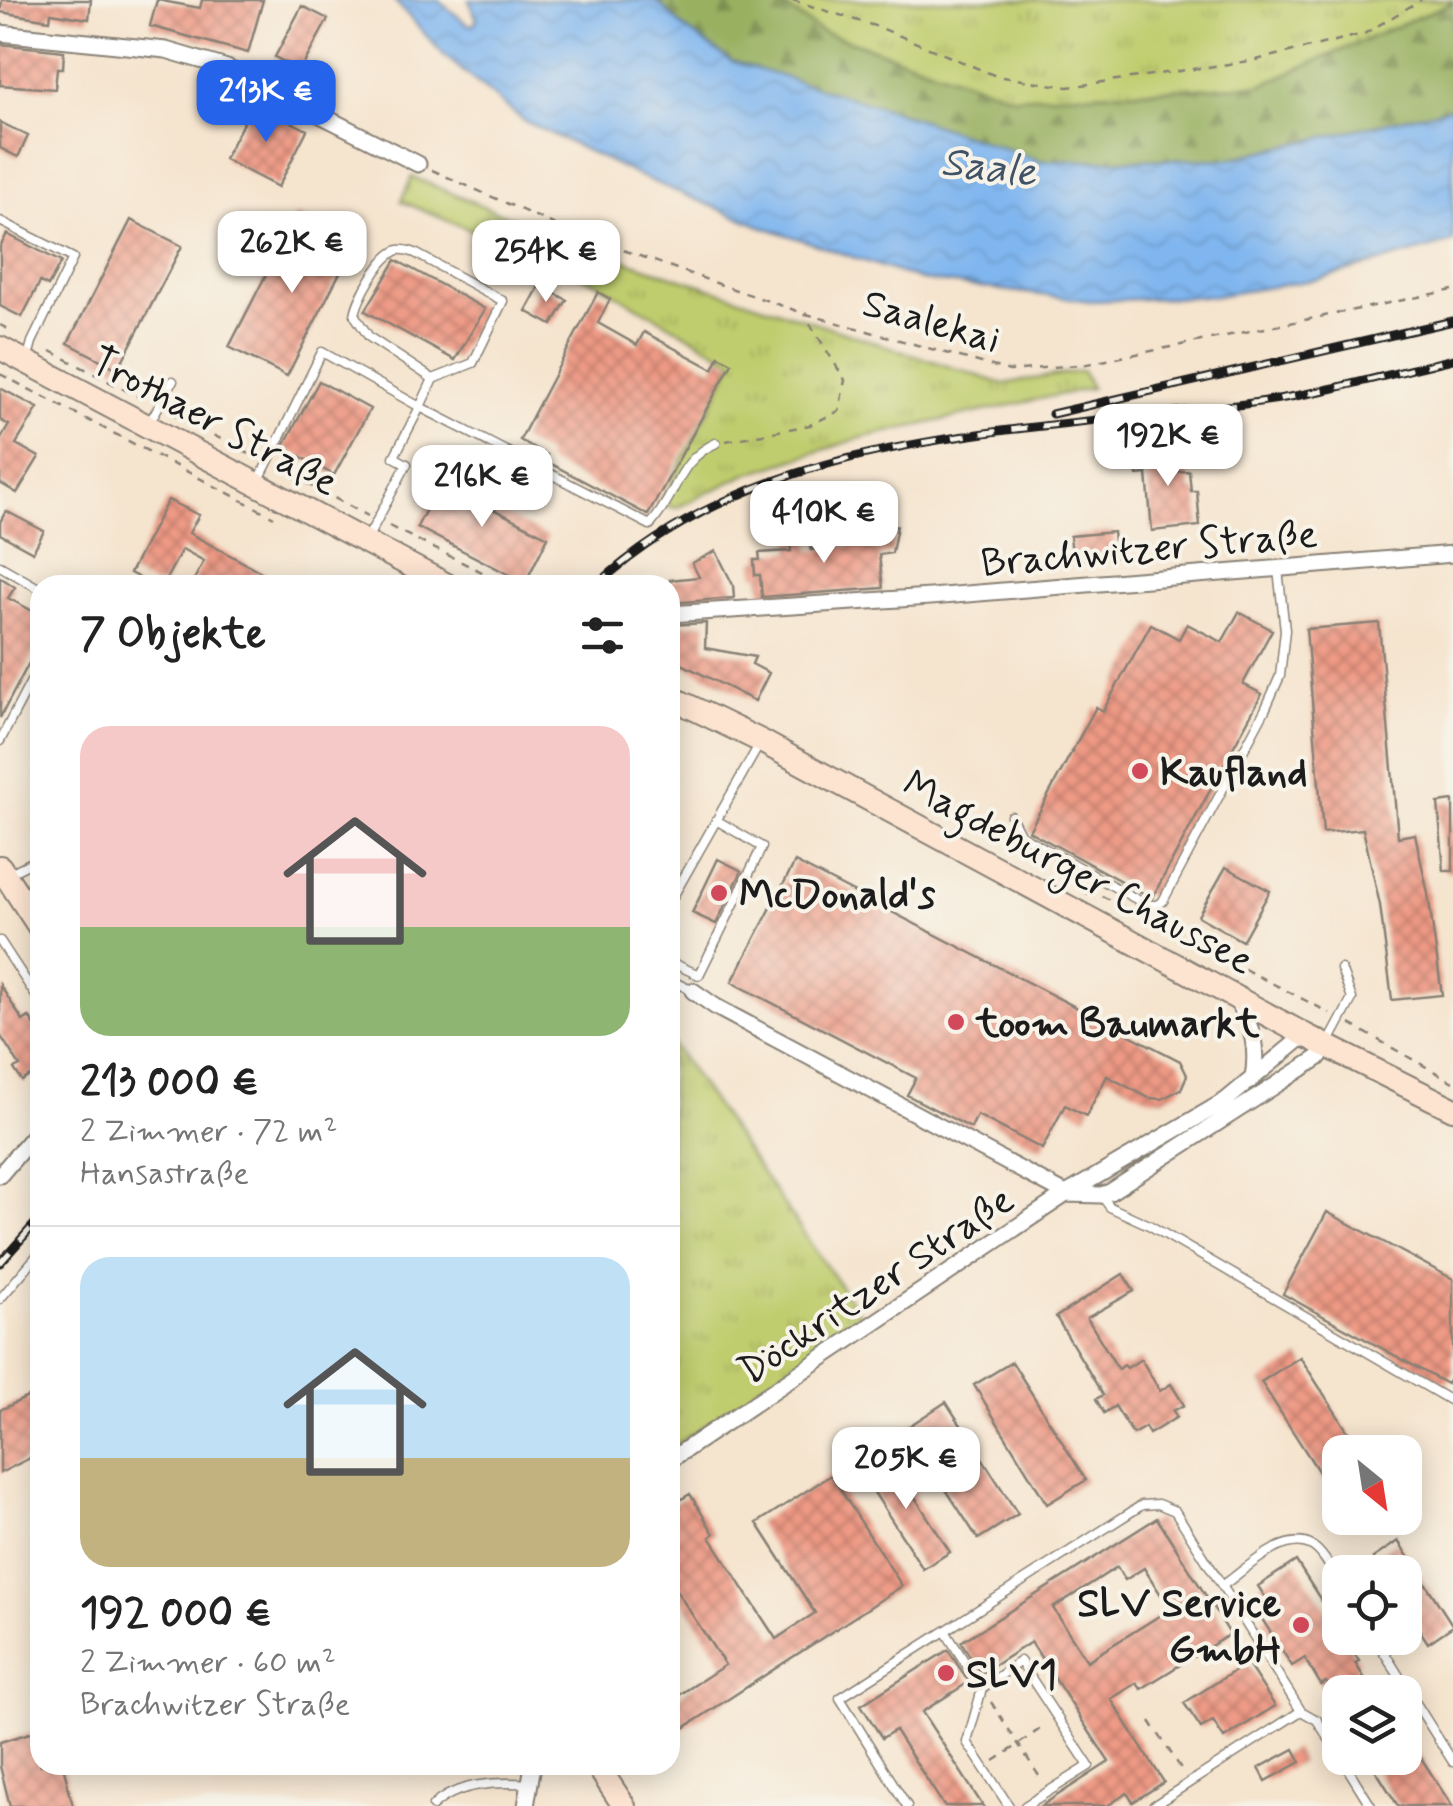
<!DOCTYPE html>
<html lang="de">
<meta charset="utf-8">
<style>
body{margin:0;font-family:Mynerve,sans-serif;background:#f2f2f2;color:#222;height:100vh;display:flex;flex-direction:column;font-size:38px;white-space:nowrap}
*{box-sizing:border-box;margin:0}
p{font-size:32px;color:#767676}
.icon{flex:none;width:55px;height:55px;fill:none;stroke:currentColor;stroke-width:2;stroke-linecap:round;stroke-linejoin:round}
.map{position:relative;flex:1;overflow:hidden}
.drawer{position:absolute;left:30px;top:575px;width:650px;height:1200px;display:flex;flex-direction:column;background:#fff;border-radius:30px;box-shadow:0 5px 25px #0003}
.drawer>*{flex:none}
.needle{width:65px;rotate:150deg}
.fabs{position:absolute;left:1322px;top:1435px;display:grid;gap:20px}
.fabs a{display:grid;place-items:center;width:100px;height:100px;border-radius:20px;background:#fff;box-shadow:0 5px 25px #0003;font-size:50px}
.price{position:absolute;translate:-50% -85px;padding:0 22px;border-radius:20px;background:#fff;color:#222;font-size:32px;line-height:65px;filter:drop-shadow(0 2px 5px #0008)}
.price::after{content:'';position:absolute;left:50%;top:60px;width:30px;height:22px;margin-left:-15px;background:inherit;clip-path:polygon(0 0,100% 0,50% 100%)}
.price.current{background:#2563eb;color:#fff}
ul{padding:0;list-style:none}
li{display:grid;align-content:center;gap:20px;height:530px;padding:0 50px}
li+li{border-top:2px solid #e0e0e0}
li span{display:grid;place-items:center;height:310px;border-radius:30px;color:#555}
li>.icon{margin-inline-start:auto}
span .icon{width:180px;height:180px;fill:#fffc;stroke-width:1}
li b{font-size:42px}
h2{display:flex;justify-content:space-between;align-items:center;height:120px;padding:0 50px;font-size:42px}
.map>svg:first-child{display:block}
.grass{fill:url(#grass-tufts);stroke:#6e7445;stroke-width:2.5}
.forest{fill:url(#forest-firs);stroke:#5a663e;stroke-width:2.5}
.water{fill:url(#water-waves);stroke:#4e6986;stroke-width:2.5}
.building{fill:url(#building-cross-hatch);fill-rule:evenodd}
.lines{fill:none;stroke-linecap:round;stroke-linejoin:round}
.service-casing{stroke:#888075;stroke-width:11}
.minor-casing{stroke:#888075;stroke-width:19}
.secondary-casing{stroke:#888075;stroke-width:26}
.path{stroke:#888075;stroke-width:2.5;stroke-dasharray:8 8;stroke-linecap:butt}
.service{stroke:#fff;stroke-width:8}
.minor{stroke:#fff;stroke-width:15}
.secondary{stroke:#fde4d1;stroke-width:22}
.rail-casing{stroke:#1c1c1c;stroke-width:9}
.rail{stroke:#f7f3e8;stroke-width:5;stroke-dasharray:15;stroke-linecap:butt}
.poi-dot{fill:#d1495b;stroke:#f7f3e8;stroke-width:4}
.labels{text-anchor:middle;stroke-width:8;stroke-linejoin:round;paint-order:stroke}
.street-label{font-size:40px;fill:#1c1c1c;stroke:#f7f3e8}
.poi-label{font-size:40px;font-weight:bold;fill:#1c1c1c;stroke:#f7f3e8;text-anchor:start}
.water-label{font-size:42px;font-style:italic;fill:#3f5266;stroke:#f7f3e8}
</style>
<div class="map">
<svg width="1453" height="1806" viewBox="0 0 1453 1806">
<defs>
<pattern id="grass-tufts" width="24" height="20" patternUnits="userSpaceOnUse" patternTransform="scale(2.5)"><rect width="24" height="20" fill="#c0cd6e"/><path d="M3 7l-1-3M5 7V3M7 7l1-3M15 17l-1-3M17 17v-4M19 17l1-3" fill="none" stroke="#a4af5f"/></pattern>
<pattern id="forest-firs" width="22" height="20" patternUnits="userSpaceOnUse" patternTransform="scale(2.5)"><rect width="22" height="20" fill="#98b061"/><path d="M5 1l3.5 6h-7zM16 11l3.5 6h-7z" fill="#7b8e4f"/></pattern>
<pattern id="water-waves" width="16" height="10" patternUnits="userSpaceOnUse" patternTransform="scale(2.5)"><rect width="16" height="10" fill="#80b6ef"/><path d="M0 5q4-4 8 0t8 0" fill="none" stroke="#6e9ccc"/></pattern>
<pattern id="building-cross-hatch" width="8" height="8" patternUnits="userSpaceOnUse" patternTransform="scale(2.5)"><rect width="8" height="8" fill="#ee9a85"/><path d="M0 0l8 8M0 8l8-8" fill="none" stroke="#c07d6c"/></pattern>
</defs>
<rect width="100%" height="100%" fill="#f7f3e8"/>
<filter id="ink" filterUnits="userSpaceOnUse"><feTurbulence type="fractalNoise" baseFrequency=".01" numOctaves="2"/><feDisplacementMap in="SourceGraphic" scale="20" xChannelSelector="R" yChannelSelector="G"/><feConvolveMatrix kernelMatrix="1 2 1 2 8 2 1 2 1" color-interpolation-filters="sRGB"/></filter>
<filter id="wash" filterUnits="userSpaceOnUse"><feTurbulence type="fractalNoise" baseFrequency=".0048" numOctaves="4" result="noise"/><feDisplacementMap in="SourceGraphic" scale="40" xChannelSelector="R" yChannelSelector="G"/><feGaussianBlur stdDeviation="2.25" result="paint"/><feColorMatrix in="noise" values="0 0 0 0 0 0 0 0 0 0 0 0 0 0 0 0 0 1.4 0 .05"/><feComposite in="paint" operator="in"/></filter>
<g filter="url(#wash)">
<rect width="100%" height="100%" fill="#f5e4ce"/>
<!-- grass -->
<path class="grass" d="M774,0H1453V2L1261,85L1014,97L820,31Z
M412,177L578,245L1003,384L1082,371L1091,388L864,437L747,474L676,508L660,504L734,361L595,282L401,201Z
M670,1041L863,1319L670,1449Z"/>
<!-- forest -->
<path class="forest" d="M656,0H774L820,31L1014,97L1261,85L1453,2V107L1230,159L1041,161L731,61L685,29Z"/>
<!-- water -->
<path class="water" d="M394,0H438L467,24L473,25L477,20L469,0H656L685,29L731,61L892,110L1041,161L1230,159L1453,107V242L1319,279L1215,296L1091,301L921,280L758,225L637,175L524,121L446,57Z"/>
<g id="blocks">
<!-- building -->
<path class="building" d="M2,0H91L89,19L51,13L50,20L0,12Z
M157,0L200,8L202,0H263L248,53L150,26Z
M302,6L328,19L300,71L275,57Z
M0,44L64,51L63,68H57L55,89L0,85Z
M254,103L307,130L278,187L224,159Z
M0,122L28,136L18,157L0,148Z
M296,216L354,245L287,376L229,347Z
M131,220L182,246L118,369L68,343Z
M7,234L61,262L48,286L40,282L22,317L0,306V247Z
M396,260L485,309L455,360L365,311Z
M540,285L567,300L552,325L526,311Z
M598,292L610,299L598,323L637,345L644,332L713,369L719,356L732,363L648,515L544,460L547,455L520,440Z
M319,381L370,409L334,475L283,447Z
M0,388L38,408L16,444L39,457L17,493L0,483V440L9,425L0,420Z
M1169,435L1172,472L1189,471L1191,491H1197L1200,526L1152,531L1147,474L1137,475L1135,456L1151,455L1149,436Z
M443,476L496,503L493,509L548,537L525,583L417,527Z
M168,500L199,515L189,533L265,574L259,585H191L204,561L182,549L163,585H153L130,573Z
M6,511L44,531L33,552L0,534V522Z
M897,526L892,553L879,555L883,588L762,597L760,575H755L754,560H760L759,553L791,551L789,532L809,531L811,550L869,543L867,529Z
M1113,532L1116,557L1073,561L1070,536Z
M716,551L733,585L734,598L670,603V580L699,577L692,563Z
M0,577L15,587L8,598L40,615V642L0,718Z
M1239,612L1272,630L1243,684L1262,694L1152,898L1029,831L1096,707L1103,711L1151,624L1179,639L1187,624L1222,642Z
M706,623L705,648L755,657L752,664L769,673L755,701L670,658V625Z
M1379,623L1398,837L1415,834L1428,894L1442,995L1392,1000L1380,905L1363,829L1323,833L1306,629Z
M1453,801V871H1444L1438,803Z
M718,859L742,871L716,924L692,913Z
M795,862L1180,1061L1187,1075L1181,1089L1162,1099L1149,1098L1107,1076L1086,1116L1065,1105L1042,1149L977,1115L971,1128L907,1095L916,1078L732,982Z
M1226,867L1270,891L1242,941L1198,916Z
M0,985L23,1021L29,1017L40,1033V1069L22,1081L14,1069L20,1066L0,1035Z
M1327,1212L1453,1279V1373L1447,1384L1283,1294Z
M1123,1274L1134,1291L1087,1318L1118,1369L1124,1365L1127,1368L1141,1359L1160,1391L1171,1384L1184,1405L1173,1411L1177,1417L1149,1434L1145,1427L1133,1434L1115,1406L1104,1413L1096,1399L1103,1395L1056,1317Z
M1300,1357L1361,1452H1340V1505L1261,1382Z
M1012,1362L1086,1480L1047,1504L974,1385Z
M40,1391V1453L0,1473V1410Z
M946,1402L1018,1514L978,1539L906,1428Z
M888,1455L950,1552L923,1569L861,1472Z
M831,1475L902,1586L670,1737V1701L725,1665L670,1581V1506L690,1494L714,1534L710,1537L776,1639L815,1613L757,1523Z
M1157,1518L1230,1634L1141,1689L1137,1683L1111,1699L1164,1782L1133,1802L1127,1793L1107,1806H1041L1109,1762L1031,1642L981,1674L961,1642ZM1117,1567L1125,1580L1144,1568L1170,1609L1087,1661L1053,1608Z
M1398,1541L1453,1626L1428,1643L1405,1608V1572H1382L1373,1558Z
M1296,1561L1340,1630V1638H1344L1359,1661L1355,1663L1373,1692H1333L1326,1682L1321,1685L1305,1658L1292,1666L1262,1619L1274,1611L1258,1586Z
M948,1650L969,1682L922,1712L983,1806H944L895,1730L882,1738L861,1705Z
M1247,1663L1275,1706L1224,1738L1213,1721L1201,1728L1184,1703Z
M40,1730V1765H63L73,1806H10L0,1766V1742Z
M1405,1733L1452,1806H1398L1368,1758H1405Z
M1294,1749L1301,1762L1266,1781L1259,1768Z"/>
</g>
</g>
<g filter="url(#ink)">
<use href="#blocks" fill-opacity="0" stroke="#888075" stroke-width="2.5"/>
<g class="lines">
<!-- service casing -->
<g class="service-casing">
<path id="service" d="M0,221L73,258L32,342L28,357
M433,379L369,337L355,316C356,300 383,253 399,250C405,249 409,251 415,253L503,301L473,363L433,379L420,407L650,525C678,495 676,461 716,443
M148,425L173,381
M259,480L322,352L420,407L394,457L407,464L367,539
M0,566L40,589
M0,741L40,664
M1011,816L1020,834L1026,838L1147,905H1158L1163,901L1265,710L1280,676L1285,630L1278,570
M10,873L40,858
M670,902L759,745
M0,941L40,1002
M670,962L699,975L762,847L716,820
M670,980L693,991
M1329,1042L1352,999L1341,969
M1101,1195L1110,1207L1149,1225L1453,1402
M0,1299L40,1252
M1222,1586C1244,1571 1284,1530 1312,1546C1324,1553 1333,1573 1340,1585
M945,1631L982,1689
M1375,1638L1453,1762
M1341,1758L1371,1806
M433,1806C456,1783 499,1781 530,1784
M907,1806L840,1698L1142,1505L1158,1504L1175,1511L1301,1711L1317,1720L1340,1756
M1009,1806L967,1742L982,1689L1020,1661L1089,1766L1025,1806
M1153,1806L1301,1711"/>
</g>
<!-- minor casing -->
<g class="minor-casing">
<path id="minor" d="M0,33L166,50L227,68L418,164
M670,614L930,597L1453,554
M693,991L716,1007L1066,1194L1101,1195L1110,1192L1318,1058L1327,1046
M1236,1000C1253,1027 1258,1047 1253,1078
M0,1175L40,1128
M670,1460L1066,1194L1225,1101L1305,1035
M526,1806L533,1765"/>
</g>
<!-- secondary casing -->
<g class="secondary-casing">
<path id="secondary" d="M0,348L447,585
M670,697L761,741L1305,1035L1453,1109
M0,867L40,928
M597,1765L624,1806"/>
</g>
<!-- path -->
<path class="path" d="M792,0L881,28L996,76L1068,87L1256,60L1364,34L1421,0
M432,170L564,229L716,283L803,313L1010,371L1087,364L1453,290
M0,325L8,329
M51,351L146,401
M0,374L274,517
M171,413L257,458
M726,441L810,425L839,411L845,380L804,314
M278,468L368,516
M389,526L508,585
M1086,893L1100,895L1330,1013
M1350,1024L1453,1082
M991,1702L1041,1779
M1150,1721L1182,1770
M1020,1743L1046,1725
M994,1761L1017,1746"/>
<!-- service -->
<use href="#service" class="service"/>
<!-- minor -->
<use href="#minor" class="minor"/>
<!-- secondary -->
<use href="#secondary" class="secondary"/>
<!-- rail casing -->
<g class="rail-casing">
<path id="rail" d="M1052,414L1453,321
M597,585C769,426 1033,433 1252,403C1320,394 1387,375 1453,359
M0,1263L40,1218"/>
</g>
<!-- rail -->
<use href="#rail" class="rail"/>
</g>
</g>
<!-- markers -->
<g class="poi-dot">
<circle cx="1140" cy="771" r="10"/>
<circle cx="719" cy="893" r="10"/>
<circle cx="956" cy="1022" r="10"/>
<circle cx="1301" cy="1625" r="10"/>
<circle cx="946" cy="1673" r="10"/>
</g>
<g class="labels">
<!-- street labels -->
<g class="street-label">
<text transform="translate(932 320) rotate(16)" y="14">Saalekai</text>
<text transform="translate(215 420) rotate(28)" y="14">Trothaer Straße</text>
<text transform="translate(1149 547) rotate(-5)" y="14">Brachwitzer Straße</text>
<text transform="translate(1079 871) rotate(28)" y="14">Magdeburger Chaussee</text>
<text transform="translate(875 1284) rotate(-34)" y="14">Döckritzer Straße</text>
</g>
<!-- poi labels -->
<g class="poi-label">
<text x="1160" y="785">Kaufland</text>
<text x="739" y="907">McDonald's</text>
<text x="976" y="1036">toom Baumarkt</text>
<text x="1281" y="1616" text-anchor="end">SLV Service<tspan x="1281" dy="46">GmbH</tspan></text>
<text x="966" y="1687">SLV1</text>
</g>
<!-- water labels -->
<g class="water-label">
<text transform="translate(989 165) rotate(7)" y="15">Saale</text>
</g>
</g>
</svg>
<div class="fabs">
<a><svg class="needle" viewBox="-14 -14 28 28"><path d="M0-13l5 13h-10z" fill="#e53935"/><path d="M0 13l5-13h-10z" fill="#767676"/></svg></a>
<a><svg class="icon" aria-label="locate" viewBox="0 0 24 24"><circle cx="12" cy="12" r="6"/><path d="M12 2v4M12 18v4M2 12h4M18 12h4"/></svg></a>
<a><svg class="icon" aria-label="layers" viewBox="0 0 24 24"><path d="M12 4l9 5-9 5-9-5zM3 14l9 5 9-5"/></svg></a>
</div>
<b class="price current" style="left:266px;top:145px">213K €</b>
<b class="price" style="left:292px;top:296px">262K €</b>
<b class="price" style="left:546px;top:305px">254K €</b>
<b class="price" style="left:1168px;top:489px">192K €</b>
<b class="price" style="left:482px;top:530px">216K €</b>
<b class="price" style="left:824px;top:566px">410K €</b>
<b class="price" style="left:906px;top:1512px">205K €</b>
<section class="drawer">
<h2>7 Objekte<svg class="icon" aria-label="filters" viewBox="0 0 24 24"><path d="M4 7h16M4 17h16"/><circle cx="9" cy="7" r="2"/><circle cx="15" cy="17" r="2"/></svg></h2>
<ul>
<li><span style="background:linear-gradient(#f6c9c9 65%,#8fb573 0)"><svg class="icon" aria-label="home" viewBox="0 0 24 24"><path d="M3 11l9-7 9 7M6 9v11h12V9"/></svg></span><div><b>213 000 €</b><p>2 Zimmer · 72 m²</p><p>Hansastraße</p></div></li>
<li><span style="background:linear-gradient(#bfe0f5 65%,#c2b280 0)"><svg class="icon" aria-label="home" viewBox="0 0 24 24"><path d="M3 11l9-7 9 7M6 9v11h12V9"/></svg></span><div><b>192 000 €</b><p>2 Zimmer · 60 m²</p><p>Brachwitzer Straße</p></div></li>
</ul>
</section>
</div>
